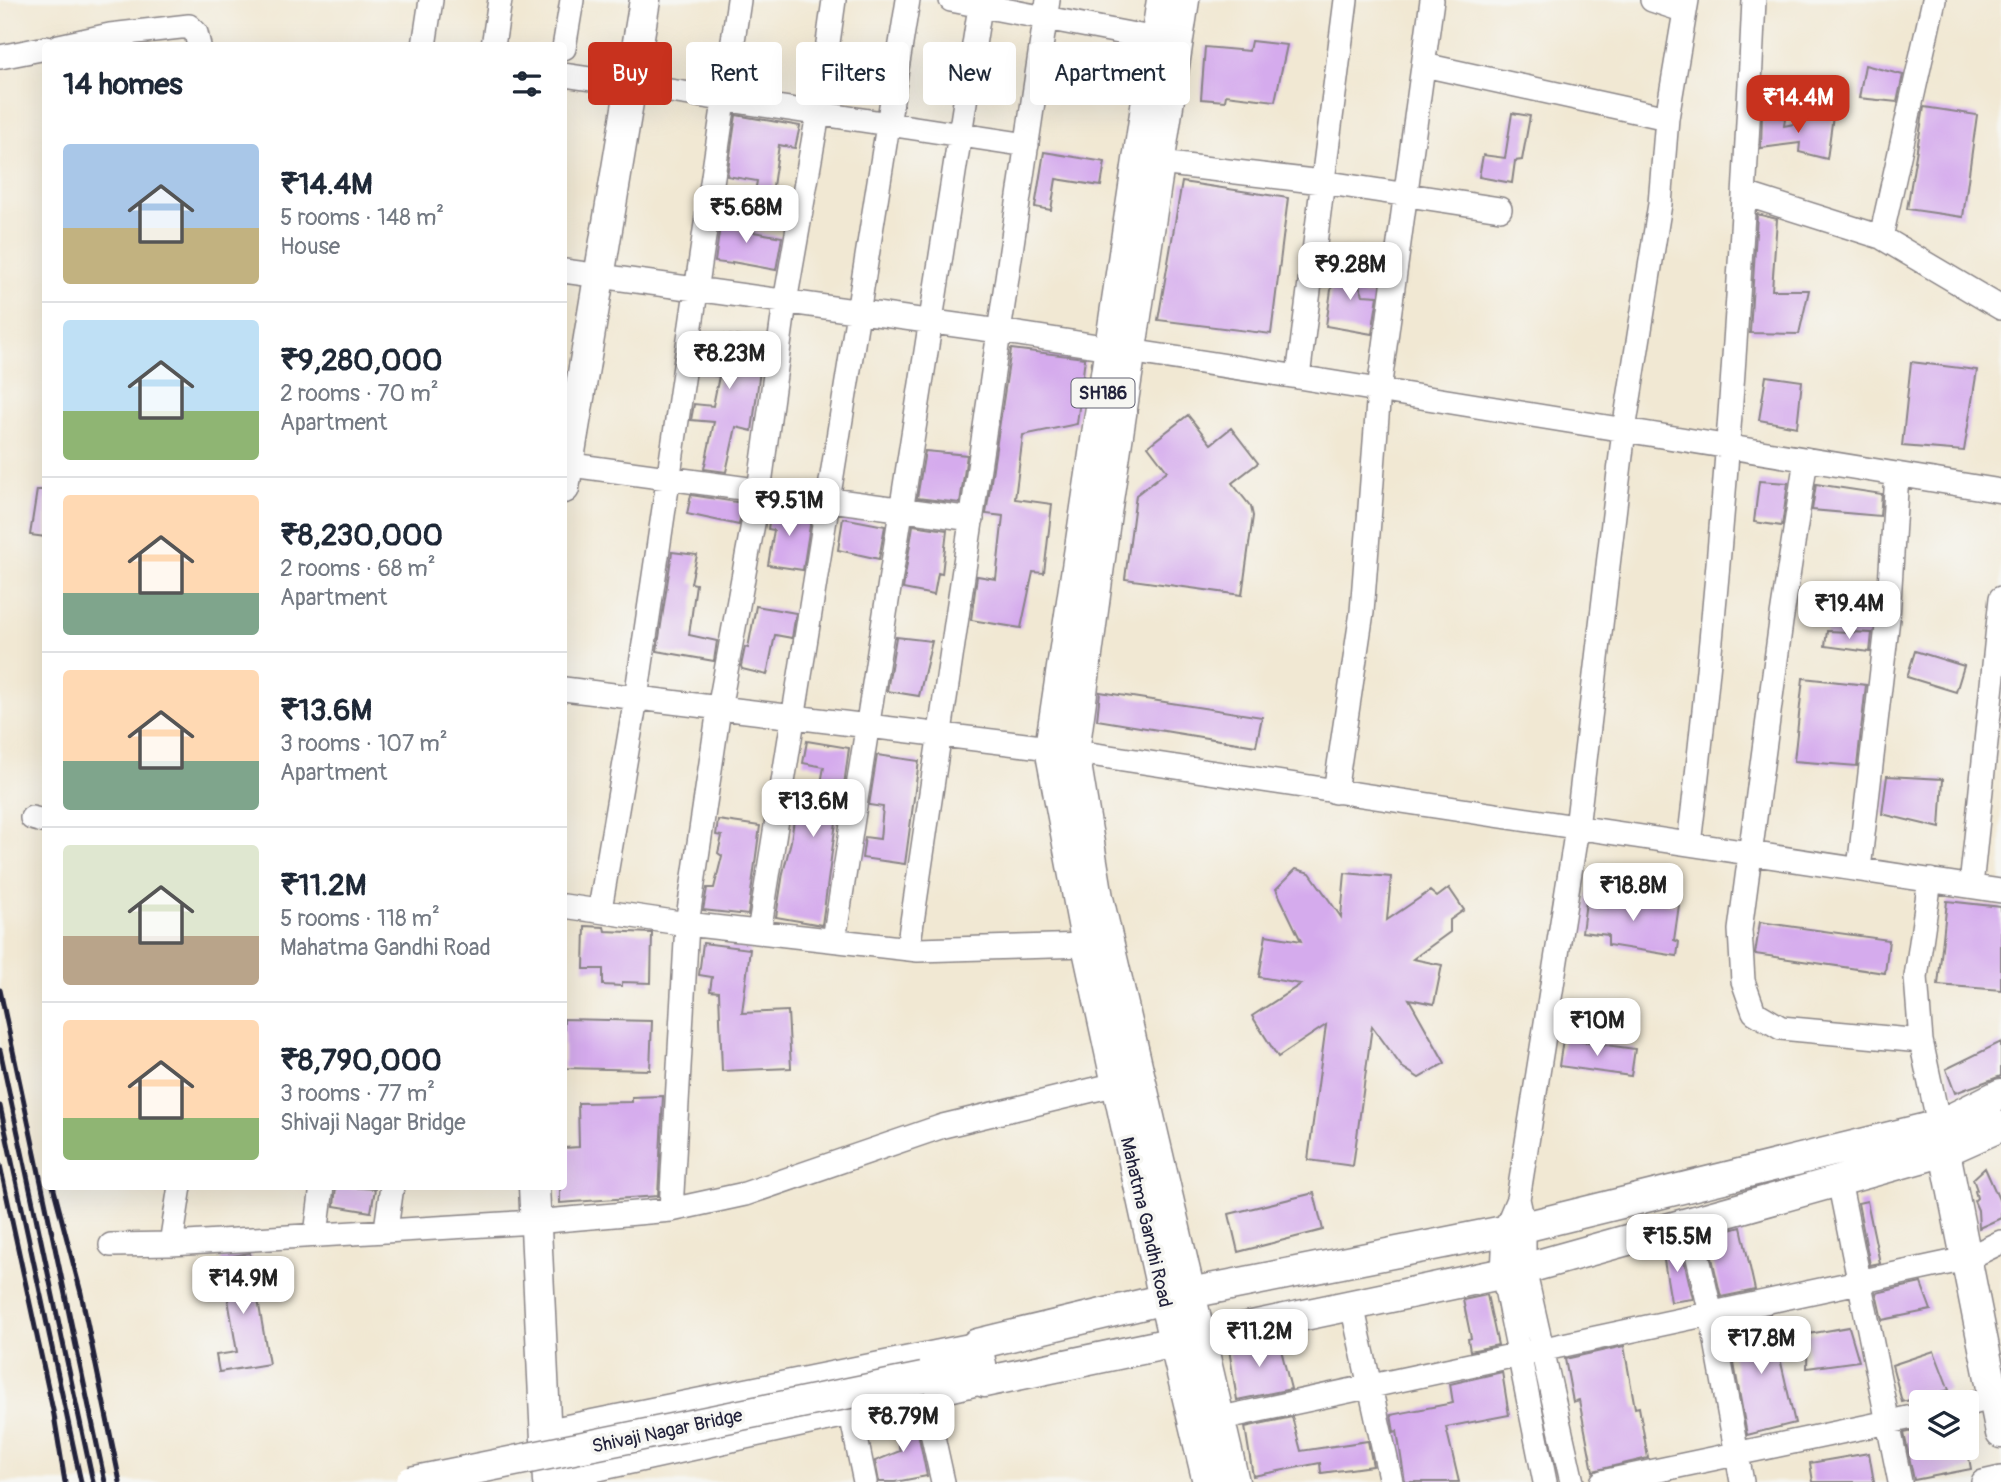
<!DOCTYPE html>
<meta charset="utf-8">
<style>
body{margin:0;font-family:Pangolin,sans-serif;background:#f6f6f7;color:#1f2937;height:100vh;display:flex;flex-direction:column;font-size:26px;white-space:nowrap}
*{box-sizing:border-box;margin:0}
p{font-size:23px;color:#747a83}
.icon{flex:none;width:38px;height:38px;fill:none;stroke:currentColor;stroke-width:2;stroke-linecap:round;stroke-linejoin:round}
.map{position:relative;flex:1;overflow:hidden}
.drawer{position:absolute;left:42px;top:42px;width:525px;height:1148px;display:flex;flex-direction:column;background:#fff;border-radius:7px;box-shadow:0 7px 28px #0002}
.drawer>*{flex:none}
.hud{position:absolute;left:588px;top:42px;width:665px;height:63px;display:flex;gap:14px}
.fabs{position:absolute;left:1909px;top:1390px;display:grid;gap:14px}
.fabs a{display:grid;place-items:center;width:70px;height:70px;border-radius:7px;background:#fff;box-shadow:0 7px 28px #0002;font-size:35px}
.price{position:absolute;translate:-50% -60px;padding:0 16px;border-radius:14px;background:#fff;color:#222;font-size:23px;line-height:46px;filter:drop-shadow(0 2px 4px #0008)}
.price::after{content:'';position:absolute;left:50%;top:42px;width:21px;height:16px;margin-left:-10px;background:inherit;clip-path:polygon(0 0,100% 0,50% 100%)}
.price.on{background:#c8321e;color:#fff}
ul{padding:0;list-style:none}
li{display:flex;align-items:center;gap:21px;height:175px;padding:0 21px}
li+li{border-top:2px solid #e0e1e3}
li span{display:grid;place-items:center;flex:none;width:196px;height:140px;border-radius:7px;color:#555}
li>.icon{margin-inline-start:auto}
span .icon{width:84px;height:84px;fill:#fffc;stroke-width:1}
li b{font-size:30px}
h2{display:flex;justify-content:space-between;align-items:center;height:84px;padding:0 21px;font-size:30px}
.chip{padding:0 24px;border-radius:7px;background:#fff;box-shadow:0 7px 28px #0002;font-size:24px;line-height:63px}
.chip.on{background:#c8321e;color:#fff}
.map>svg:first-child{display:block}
.building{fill:#d5abed}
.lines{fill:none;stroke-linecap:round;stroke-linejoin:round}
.minor-casing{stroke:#8a8587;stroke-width:26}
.major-casing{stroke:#8a8587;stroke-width:33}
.minor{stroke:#fff;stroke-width:23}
.major{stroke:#fff;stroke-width:30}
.rail{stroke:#22223b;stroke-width:5}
.major-bridge-casing{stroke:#8a8587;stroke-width:33;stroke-linecap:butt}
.major-bridge{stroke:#fff;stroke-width:30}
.labels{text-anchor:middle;stroke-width:7;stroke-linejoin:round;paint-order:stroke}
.shield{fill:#f6f6f2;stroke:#626272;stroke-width:2}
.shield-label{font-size:18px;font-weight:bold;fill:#22223b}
.street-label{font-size:19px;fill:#22223b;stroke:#f6f6f2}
</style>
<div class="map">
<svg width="2001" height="1482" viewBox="0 0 2001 1482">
<rect width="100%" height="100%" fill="#f6f6f2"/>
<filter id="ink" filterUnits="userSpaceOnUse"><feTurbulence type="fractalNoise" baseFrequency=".0143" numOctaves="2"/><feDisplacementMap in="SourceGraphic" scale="14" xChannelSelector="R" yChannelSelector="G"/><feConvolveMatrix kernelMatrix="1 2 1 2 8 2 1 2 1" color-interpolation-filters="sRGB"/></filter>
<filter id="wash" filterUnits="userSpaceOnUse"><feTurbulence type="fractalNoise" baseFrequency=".00686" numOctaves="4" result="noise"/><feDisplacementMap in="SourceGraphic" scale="28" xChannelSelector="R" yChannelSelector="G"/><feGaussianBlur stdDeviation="1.57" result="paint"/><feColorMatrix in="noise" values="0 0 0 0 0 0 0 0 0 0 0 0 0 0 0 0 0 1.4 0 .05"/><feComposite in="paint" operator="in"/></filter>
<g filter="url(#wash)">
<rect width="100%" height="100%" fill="#f1e8d3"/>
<g id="blocks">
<!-- building -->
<path class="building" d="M1251,41L1287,45L1275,101L1226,95L1225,101L1201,99L1205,47L1249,51Z
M1865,65L1903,75L1897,102L1859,98Z
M742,76L764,78L762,91L740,87Z
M1924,107L1977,115L1963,217L1907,209Z
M1512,113L1530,116L1522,160L1515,161L1512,183L1479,177L1483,155L1505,158Z
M736,115L800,126L795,148L779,145L771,200L754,198L757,181L727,176Z
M1762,115L1785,118L1784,126L1833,116L1827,159L1799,152L1800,143L1761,148Z
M1044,152L1105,162L1101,186L1056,179L1051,210L1035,207Z
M1182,182L1288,198L1271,334L1158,320Z
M722,211L738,213L736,229L782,237L776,270L732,262V264L715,262Z
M1757,214L1777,219L1772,290H1809L1799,334L1750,333Z
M1352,256L1349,285H1359L1363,295L1378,296L1372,334L1326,326L1335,261Z
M704,332L764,340L752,431L736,427L726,472L704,469L714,422L691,420L694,404L713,406L719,376L698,373Z
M1011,349L1085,358L1077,424L1023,435L1015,499L1052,504L1044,573L1033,572L1021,628L971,620L977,576L996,579L1003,516L986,514Z
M1911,362L1977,370L1964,451L1902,446Z
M1766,376L1802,381L1797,427L1759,420Z
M1188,415L1211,444L1231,428L1258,463L1232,483L1251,507L1253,516L1242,595L1125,579L1136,495L1167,471L1148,446Z
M925,451L967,455L960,503L917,498Z
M1759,481L1788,483L1782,526L1754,522Z
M1816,484L1882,494L1880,516L1812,510Z
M37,490H46V537L30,535Z
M691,495L743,503L739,525L687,514Z
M771,508L812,513L803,570L768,565L774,530L768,529Z
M843,518L885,526L879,559L838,550Z
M913,525L947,530L942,574L938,573L934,595L903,589Z
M672,552L697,555L691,583L696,584L689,635L717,641L714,661L657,651Z
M756,606L796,613L792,638L775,635L767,675L742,669L741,666L745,647L748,648Z
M1827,631L1872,633L1870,652L1825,646Z
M896,637L932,641L919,696L887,691Z
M1915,651L1964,666L1956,692L1907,677Z
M1803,678L1866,685L1857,766L1794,761Z
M1100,692L1262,717L1256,746L1097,720Z
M807,741L849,748L842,800H839L822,925L776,917L783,873L791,841L797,798L818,800L824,767L803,763Z
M877,755L919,761L905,864L862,858L865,837L880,839L883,807L869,805Z
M1887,776L1943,779L1940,828L1882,814Z
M718,820L760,826L748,915L703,910L707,888H714L722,856L718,853L722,836L716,835Z
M1296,869L1310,873L1341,917L1345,873L1391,877L1387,920L1430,891L1437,897L1449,888L1464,910L1450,920V932L1413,959L1442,965L1434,1004L1409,999L1445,1063L1419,1078L1402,1067L1372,1026L1353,1166L1308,1160L1326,1025L1278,1057L1252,1016L1301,984L1259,977L1266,935L1301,941L1276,889Z
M1587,894L1679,905L1674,940L1679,942L1677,956L1608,945V935L1582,932Z
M1947,901L2001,907V990L1938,985Z
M1760,922L1889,940L1885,973L1755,954Z
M585,926L604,927L605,931L652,933L651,983L622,982V986L603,985V969H584Z
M703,943L750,949L742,1013L788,1011L791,1068L722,1071L719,992L710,991L712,977L699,975Z
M564,1019L652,1021L650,1070L564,1068Z
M1563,1039L1635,1049L1631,1076L1559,1066Z
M2001,1042V1076L1955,1093L1946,1069Z
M663,1096L658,1196L560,1203V1186H564V1148L579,1147L578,1103L632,1102V1097Z
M1985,1168L2001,1204V1218L1979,1228L1978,1210L1974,1201L1977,1198L1975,1191L1977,1190L1973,1179Z
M336,1186L375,1189L371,1212L334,1206Z
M1314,1193L1323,1230L1238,1252L1229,1214Z
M1867,1201L1880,1263L1870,1265L1858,1203Z
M1741,1227L1755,1290L1721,1297L1707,1236Z
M1680,1243L1693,1299L1671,1302L1662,1249Z
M250,1253L269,1364L219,1372L216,1355L237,1352L221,1258Z
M1921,1283L1931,1310L1882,1320L1876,1293Z
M1487,1295L1498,1345L1470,1351L1468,1339L1471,1338L1463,1300Z
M1770,1315L1795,1423L1747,1435L1729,1336L1739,1334L1737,1322Z
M1849,1327L1859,1361L1807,1368L1808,1334Z
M1278,1338L1291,1389L1237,1400L1229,1349Z
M1624,1346L1635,1408L1639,1407L1648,1458L1593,1471L1579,1400L1573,1402L1565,1359Z
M1934,1351L1949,1390L1902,1402L1892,1365Z
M1502,1372L1509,1415L1446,1427L1459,1482H1405L1397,1431L1394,1432L1391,1415L1453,1403L1450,1384Z
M914,1413L927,1476L895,1482H879L875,1461L900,1451L892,1419Z
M1292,1417L1301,1451L1368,1441L1373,1466L1321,1473L1320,1463L1253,1476L1245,1427Z
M1922,1429V1447H1967L1971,1469L1914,1480L1904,1433Z
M1869,1453L1874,1482H1813L1810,1463Z"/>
</g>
</g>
<g filter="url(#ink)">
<use href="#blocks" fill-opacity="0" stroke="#8a8587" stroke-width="2"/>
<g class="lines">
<!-- minor casing -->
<g class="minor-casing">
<path id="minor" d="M951,0L1156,39
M1652,0L1685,11
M59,46L110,35L189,26L196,33L199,46
M424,46L431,0
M493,46L500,0
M564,48L572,0
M0,57L46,48
M1424,65L1667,118
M564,75L1027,145
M1160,163L1322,182L1500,209
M1745,194L1881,237L2001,308
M1881,237L1934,0
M564,271L999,331L1298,377L2001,491
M1298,377L1346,0
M1806,459L1781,622L1740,930L1743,981L1754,1012L1781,1028L1921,1041
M564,464L972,519
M564,689L1050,748L2001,891
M1335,792L1362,612L1379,390L1432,0
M32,818L46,822
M1689,844C1723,564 1741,282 1754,0
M1859,869L1888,618L1897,474
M1930,880L1916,977L1921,1041L1939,1125
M1971,886L2001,598
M564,906L687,924L918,950L1087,945L1101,942
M600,909L636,698L739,0
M759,932L908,0
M834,940L981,0
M908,949L1048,0
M1839,1181L1900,1482
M1518,1199L1577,828L1624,430L1660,204L1667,118L1687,0
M671,1210L687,924L719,709L759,491L785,302L818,114L834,0
M1690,1223L1711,1314L1742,1482
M386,1229L392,1186
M316,1235L322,1186
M171,1244L180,1186
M111,1245L171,1244L534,1222L671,1210L745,1194L943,1126L1117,1084
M1352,1305L1391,1482
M924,1396L943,1482
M1967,1404L1993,1398
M851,1414L865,1482
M1203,1422L1966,1259L2001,1242
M545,1431L977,1344
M548,1480L851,1414L984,1382
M1545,1482L1503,1274L1505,1230L1518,1199L1524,1227V1269L1572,1482
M1602,1482L1922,1415
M1983,1482L2001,1478"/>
</g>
<!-- major casing -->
<g class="major-casing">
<path id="major" d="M1162,0L1050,748L1087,945L1117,1084L1164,1299L1208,1482
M1184,0L1106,513L1074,752L1098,898L1234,1482
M564,488L645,0
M2001,1094L1939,1125L1524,1227L1190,1293L977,1344L984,1382L1524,1269L1945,1151L2001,1126
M1941,1132L2001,1433
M534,1186L548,1482
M923,1378L981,1364"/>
</g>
<!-- minor -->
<use href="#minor" class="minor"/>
<!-- major -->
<use href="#major" class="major"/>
<!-- rail -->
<path class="rail" d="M0,990L105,1482
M0,1050L93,1482
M0,1106L81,1482
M0,1165L54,1415L65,1482
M53,1186L81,1293L120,1482"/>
<!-- major-bridge casing -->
<g class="major-bridge-casing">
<path id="major-bridge" d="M411,1482L923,1378"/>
</g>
<!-- major-bridge -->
<use href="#major-bridge" class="major-bridge"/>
</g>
</g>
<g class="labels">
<!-- shield labels -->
<rect class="shield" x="1071.5" y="378.5" width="63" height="29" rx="5"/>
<g class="shield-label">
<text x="1103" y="399">SH186</text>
</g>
<!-- street labels -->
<g class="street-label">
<text transform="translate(1147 1222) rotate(77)" y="7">Mahatma Gandhi Road</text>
<text transform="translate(667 1430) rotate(-12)" y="7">Shivaji Nagar Bridge</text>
</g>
</g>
</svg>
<div class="fabs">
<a><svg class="icon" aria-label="layers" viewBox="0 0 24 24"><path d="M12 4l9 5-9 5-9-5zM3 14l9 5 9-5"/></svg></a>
</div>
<b class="price on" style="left:1798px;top:135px">₹14.4M</b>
<b class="price" style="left:746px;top:245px">₹5.68M</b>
<b class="price" style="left:1350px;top:302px">₹9.28M</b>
<b class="price" style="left:729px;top:391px">₹8.23M</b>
<b class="price" style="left:789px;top:538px">₹9.51M</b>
<b class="price" style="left:1849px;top:641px">₹19.4M</b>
<b class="price" style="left:813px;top:839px">₹13.6M</b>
<b class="price" style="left:1633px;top:923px">₹18.8M</b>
<b class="price" style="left:1597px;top:1058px">₹10M</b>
<b class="price" style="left:1677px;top:1274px">₹15.5M</b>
<b class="price" style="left:243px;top:1316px">₹14.9M</b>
<b class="price" style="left:1259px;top:1369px">₹11.2M</b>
<b class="price" style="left:1761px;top:1376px">₹17.8M</b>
<b class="price" style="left:903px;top:1454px">₹8.79M</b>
<div class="hud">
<a class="chip on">Buy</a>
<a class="chip">Rent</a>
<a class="chip">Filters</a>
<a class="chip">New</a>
<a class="chip">Apartment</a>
</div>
<section class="drawer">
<h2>14 homes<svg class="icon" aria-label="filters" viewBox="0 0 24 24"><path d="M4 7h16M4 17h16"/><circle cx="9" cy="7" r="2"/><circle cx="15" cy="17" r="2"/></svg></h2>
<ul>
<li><span style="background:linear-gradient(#a9c7e8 60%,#c2b280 0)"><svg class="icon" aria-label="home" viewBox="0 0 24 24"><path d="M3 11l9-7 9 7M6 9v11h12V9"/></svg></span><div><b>₹14.4M</b><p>5 rooms · 148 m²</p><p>House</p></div></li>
<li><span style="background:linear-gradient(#bfe0f5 65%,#8fb573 0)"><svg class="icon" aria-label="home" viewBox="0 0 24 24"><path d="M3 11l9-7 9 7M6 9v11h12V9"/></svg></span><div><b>₹9,280,000</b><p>2 rooms · 70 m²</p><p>Apartment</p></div></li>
<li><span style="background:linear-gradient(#ffd9b3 70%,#7fa58c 0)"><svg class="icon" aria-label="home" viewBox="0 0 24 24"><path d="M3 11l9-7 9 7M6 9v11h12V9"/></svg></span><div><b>₹8,230,000</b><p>2 rooms · 68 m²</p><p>Apartment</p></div></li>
<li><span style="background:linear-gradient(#ffd9b3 65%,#7fa58c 0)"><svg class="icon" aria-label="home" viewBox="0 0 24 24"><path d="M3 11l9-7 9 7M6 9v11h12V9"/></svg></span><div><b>₹13.6M</b><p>3 rooms · 107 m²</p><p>Apartment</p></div></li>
<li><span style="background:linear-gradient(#dfe7d0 65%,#b9a48a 0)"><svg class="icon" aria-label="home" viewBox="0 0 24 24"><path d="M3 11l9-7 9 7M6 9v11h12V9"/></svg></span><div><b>₹11.2M</b><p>5 rooms · 118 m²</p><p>Mahatma Gandhi Road</p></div></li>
<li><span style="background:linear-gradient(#ffd9b3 70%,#8fb573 0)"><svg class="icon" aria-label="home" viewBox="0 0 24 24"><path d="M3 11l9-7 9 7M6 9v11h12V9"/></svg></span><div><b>₹8,790,000</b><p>3 rooms · 77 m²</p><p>Shivaji Nagar Bridge</p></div></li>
</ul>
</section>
</div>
